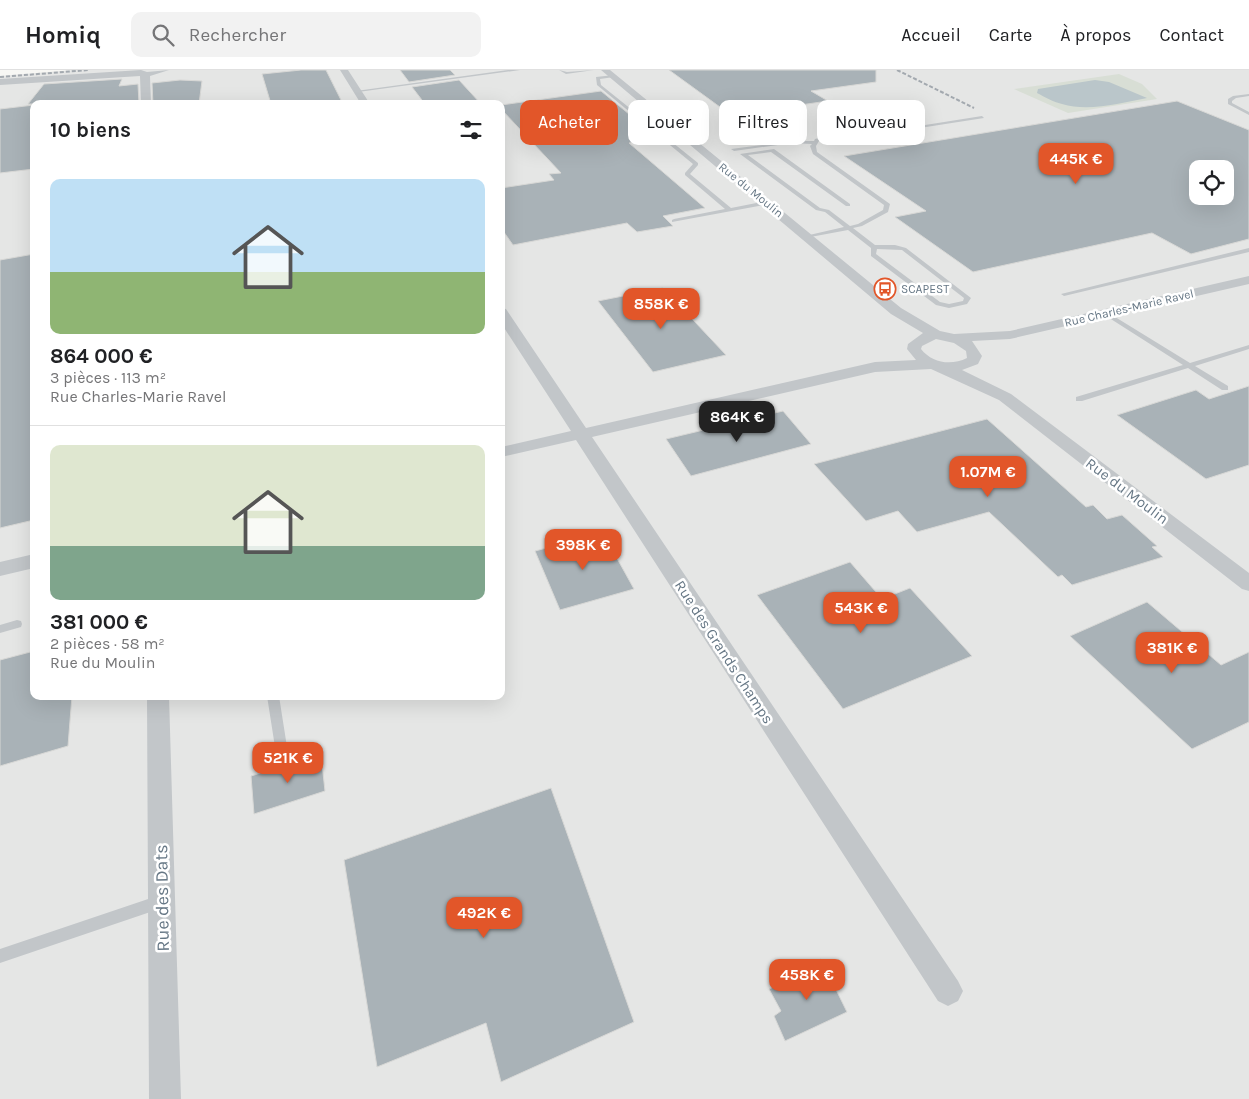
<!DOCTYPE html>
<html lang="fr">
<meta charset="utf-8">
<style>
body{margin:0;font-family:Karla,sans-serif;background:#f2f2f2;color:#202124;height:100vh;display:flex;flex-direction:column;font-size:19px;white-space:nowrap}
*{box-sizing:border-box;margin:0}
p{font-size:16px;color:#757577}
.icon{flex:none;width:28px;height:28px;fill:none;stroke:currentColor;stroke-width:2;stroke-linecap:round;stroke-linejoin:round}
.map{position:relative;flex:1;overflow:hidden}
.side{position:absolute;left:30px;top:30px;width:475px;height:600px;display:flex;flex-direction:column;background:#fff;border-radius:10px;box-shadow:0 5px 20px #0002}
.side>*{flex:none}
.top-card{position:absolute;left:520px;top:30px;width:475px;height:45px;display:flex;gap:10px}
.controls{position:absolute;left:1189px;top:90px;display:grid;gap:10px}
.controls a{display:grid;place-items:center;width:45px;height:45px;border-radius:10px;background:#fff;box-shadow:0 5px 20px #0002;font-size:25px}
.price{position:absolute;translate:-50% -42px;padding:0 11px;border-radius:10px;background:#e25629;color:#fff;font-size:16px;line-height:32px;filter:drop-shadow(0 1px 2px #0008)}
.price::after{content:'';position:absolute;left:50%;top:30px;width:15px;height:11px;margin-left:-8px;background:inherit;clip-path:polygon(0 0,100% 0,50% 100%)}
.price.selected{background:#222;color:#fff}
ul{padding:0;list-style:none}
li{display:grid;align-content:center;gap:10px;height:265px;padding:0 20px}
li+li{border-top:1px solid #e0e0e0}
li span{display:grid;place-items:center;height:155px;border-radius:10px;color:#555}
li>.icon{margin-inline-start:auto}
span .icon{width:90px;height:90px;fill:#fffc;stroke-width:1}
li b{font-size:21px}
h2{display:flex;justify-content:space-between;align-items:center;height:60px;padding:0 20px;font-size:21px}
.tag{padding:0 18px;border-radius:10px;background:#fff;box-shadow:0 5px 20px #0002;font-size:18px;line-height:45px}
.tag.selected{background:#e25629;color:#fff}
header{display:flex;align-items:center;gap:30px;box-sizing:border-box;height:70px;padding:0 25px;background:#fff;border-bottom:1px solid #e0e0e0}
header strong{font-size:24px}
nav{display:flex;gap:28px;margin-inline-start:auto;font-size:18px}
.search{width:350px;height:45px;background:#f2f2f2;display:flex;align-items:center;gap:12px;box-sizing:border-box;padding:0 18px;border-radius:10px;color:#757577;font-size:19px}
.map>svg:first-child{display:block}
.built{fill:#e5e6e5;fill-rule:evenodd}
.green{fill:#d8ded5}
.water{fill:#bac6ca}
.building{fill:#a9b2b7;stroke:#d8d8d6;fill-rule:evenodd}
.lines{fill:none;stroke-linecap:round;stroke-linejoin:round}
.lane{fill:#c2c6c9;fill-rule:evenodd}
.street{fill:#c2c6c9;fill-rule:evenodd}
.rail{stroke:#a3a9af;stroke-width:2;stroke-dasharray:4 2;stroke-linecap:butt}
.labels{text-anchor:middle;stroke-width:5;stroke-linejoin:round;paint-order:stroke}
.far-street-label{font-size:12px;fill:#667785;stroke:#fff}
.far-poi-label{font-size:12px;fill:#667785;stroke:#fff;text-anchor:start}
.street-label{font-size:15px;fill:#667785;stroke:#fff}
.near-street-label{font-size:18px;fill:#667785;stroke:#fff}
</style>
<header>
<strong>Homiq</strong>
<div class="search"><svg class="icon" aria-label="search" viewBox="0 0 24 24"><circle cx="10" cy="10" r="6"/><path d="M15 15l6 6"/></svg>Rechercher</div>
<nav><a>Accueil</a><a>Carte</a><a>À propos</a><a>Contact</a></nav>
</header>
<div class="map">
<svg width="1249" height="1029" viewBox="0 0 1249 1029">
<rect width="100%" height="100%" fill="#f7f7f4"/>
<!-- built -->
<path class="built" d="M73,0H1249V1029H0V6ZM34,34H501V626H34ZM1198,99H1225V126H1198Z"/>
<!-- green -->
<path class="green" d="M1119,4L1142,14L1157,29L1068,43L1014,19Z"/>
<!-- water -->
<path class="water" d="M1095,10L1109,12L1147,28C1120,33 1089,42 1062,34C1053,32 1045,27 1037,23L1038,19Z"/>
<!-- building -->
<path class="building" d="M301,0H326L343,34H271L262,4Z
M400,0H450L455,5L409,12Z
M669,0H876V12L811,21L828,31L731,45Z
M122,9L119,16L138,14L139,34H28L44,14Z
M180,10L202,11L199,34H153L152,13Z
M459,10L481,34H425L412,17Z
M601,21L658,68L629,73L705,138L663,146L673,156L637,162L627,153L513,175L501,158V118L554,110L549,104L561,103L501,39V35Z
M1177,31L1249,60V169L1191,184L1152,163L973,202L895,147L926,141L844,86ZM1198,99H1225V126H1198Z
M34,35V99L0,103V39Z
M34,184V450L0,458V190Z
M663,218L726,285L653,302L598,231Z
M1249,316V395L1206,409L1117,345L1196,320L1209,329Z
M783,341L811,374L691,406L666,369Z
M987,349L1086,437L1093,435L1107,449L1122,445L1157,476L1152,477L1163,487L1072,515L1062,505L1058,507L989,442L917,462L898,441L866,451L814,394Z
M603,463L634,519L560,540L535,481Z
M850,492L882,529L910,518L972,586L843,639L757,525Z
M1147,532L1221,595L1249,582V652L1192,679L1070,566Z
M34,581V626H72L68,676L0,696V590Z
M321,684L325,721L254,744L251,706Z
M551,718L634,952L501,1012L486,953L377,997L344,790Z
M821,889L847,942L785,971L774,946L781,941L769,919L799,907L795,900Z"/>
<g class="lines">
<!-- lane -->
<path class="lane" d="M508,0H520L358,22L356,21Z
M559,0L567,2L594,0L566,4Z
M614,5V7L600,9L601,15L698,93V95L690,104L731,138L767,131L770,133L769,134L672,152V150L674,149L725,139L685,105V103L693,94L597,15L596,7Z
M1249,24V26L1236,28L1232,31V33L1249,42V45L1228,34V29L1233,26Z
M982,46L984,48L881,64L836,65L819,71L816,76L817,82L890,134L888,142L862,156L853,158L875,175H895L906,178L971,228L967,234L949,238L936,235L871,186V178L848,160L805,168V166L844,157L825,142L816,140L740,84L774,79L850,134V136H846L771,82L748,85L820,138L829,140L850,156L858,154L883,140L884,135L813,84L810,76L812,74L792,73L734,81L731,79L792,71H814L815,69L836,63L881,62ZM877,179L902,180L964,228L963,231L949,234L940,232L876,184Z
M1249,178V182L1064,226L1061,224Z
M1103,242H1107L1190,293L1249,275V279L1195,296L1228,316V320H1222L1188,298L1082,331H1076V327L1183,295L1103,244Z
M17,550L21,551L22,554L21,557L0,563V555Z
M267,626H279L287,677L285,681L281,682L277,681L275,677Z
M160,825L165,827L167,832L165,837L0,893V879Z"/>
<!-- street -->
<path class="street" d="M141,0L147,2L169,0L150,6L151,34H141L140,6L0,15V9Z
M340,0H348L370,34H361Z
M601,0H610L901,238L940,261L954,264L1010,261L1249,206V214L1010,269L972,271L982,286L978,294L962,300L1011,324L1249,503V521L1242,519L999,330L931,299L875,302L592,367L958,911L963,921L958,931L948,936L938,931L576,370L501,387V377L571,361L501,253V238L506,239L586,358L875,292L916,290L907,279L908,274L923,263L891,244ZM936,269L954,273L966,281L967,288C951,296 932,293 921,279L922,276Z
M34,484V498L0,506V492Z
M147,626H169L181,1029H149Z"/>
<!-- rail -->
<path class="rail" d="M897,0L974,38
M0,7L89,0"/>
</g>
<!-- icons -->
<defs>
<g id="bus-ring" transform="scale(1.125)"><circle r="9.5" fill="#fff" stroke="#e25629" stroke-width="1.5"/><path d="M-5-6H5V4H4V6H2V4H-2V6H-4V4H-5ZM-3.5-4V0h7V-4ZM-3.5 1.2v1.5H-2V1.2ZM2 1.2v1.5H3.5V1.2Z" fill="#e25629"/></g>
</defs>
<g fill-rule="evenodd">
<use href="#bus-ring" x="885" y="219"/>
</g>
<g class="labels">
<!-- far-street labels -->
<g class="far-street-label">
<text transform="translate(751 120) rotate(39)" y="4">Rue du Moulin</text>
<text transform="translate(1129 238) rotate(-13)" y="4">Rue Charles-Marie Ravel</text>
</g>
<!-- far-poi labels -->
<g class="far-poi-label">
<text x="901" y="223">SCAPEST</text>
</g>
<!-- street labels -->
<g class="street-label">
<text transform="translate(1127 421) rotate(37)" y="5">Rue du Moulin</text>
<text transform="translate(724 582) rotate(57)" y="5">Rue des Grands Champs</text>
</g>
<!-- near-street labels -->
<g class="near-street-label">
<text transform="translate(162 828) rotate(-91)" y="6">Rue des Dats</text>
</g>
</g>
</svg>
<div class="controls">
<a><svg class="icon" aria-label="locate" viewBox="0 0 24 24"><circle cx="12" cy="12" r="6"/><path d="M12 2v4M12 18v4M2 12h4M18 12h4"/></svg></a>
</div>
<b class="price" style="left:1076px;top:115px">445K €</b>
<b class="price" style="left:661px;top:260px">858K €</b>
<b class="price selected" style="left:737px;top:373px">864K €</b>
<b class="price" style="left:988px;top:428px">1.07M €</b>
<b class="price" style="left:583px;top:501px">398K €</b>
<b class="price" style="left:861px;top:564px">543K €</b>
<b class="price" style="left:1172px;top:604px">381K €</b>
<b class="price" style="left:288px;top:714px">521K €</b>
<b class="price" style="left:484px;top:869px">492K €</b>
<b class="price" style="left:807px;top:931px">458K €</b>
<div class="top-card">
<a class="tag selected">Acheter</a>
<a class="tag">Louer</a>
<a class="tag">Filtres</a>
<a class="tag">Nouveau</a>
</div>
<section class="side">
<h2>10 biens<svg class="icon" aria-label="filters" viewBox="0 0 24 24"><path d="M4 7h16M4 17h16"/><circle cx="9" cy="7" r="2"/><circle cx="15" cy="17" r="2"/></svg></h2>
<ul>
<li><span style="background:linear-gradient(#bfe0f5 60%,#8fb573 0)"><svg class="icon" aria-label="home" viewBox="0 0 24 24"><path d="M3 11l9-7 9 7M6 9v11h12V9"/></svg></span><div><b>864 000 €</b><p>3 pièces · 113 m²</p><p>Rue Charles-Marie Ravel</p></div></li>
<li><span style="background:linear-gradient(#dfe7d0 65%,#7fa58c 0)"><svg class="icon" aria-label="home" viewBox="0 0 24 24"><path d="M3 11l9-7 9 7M6 9v11h12V9"/></svg></span><div><b>381 000 €</b><p>2 pièces · 58 m²</p><p>Rue du Moulin</p></div></li>
</ul>
</section>
</div>
